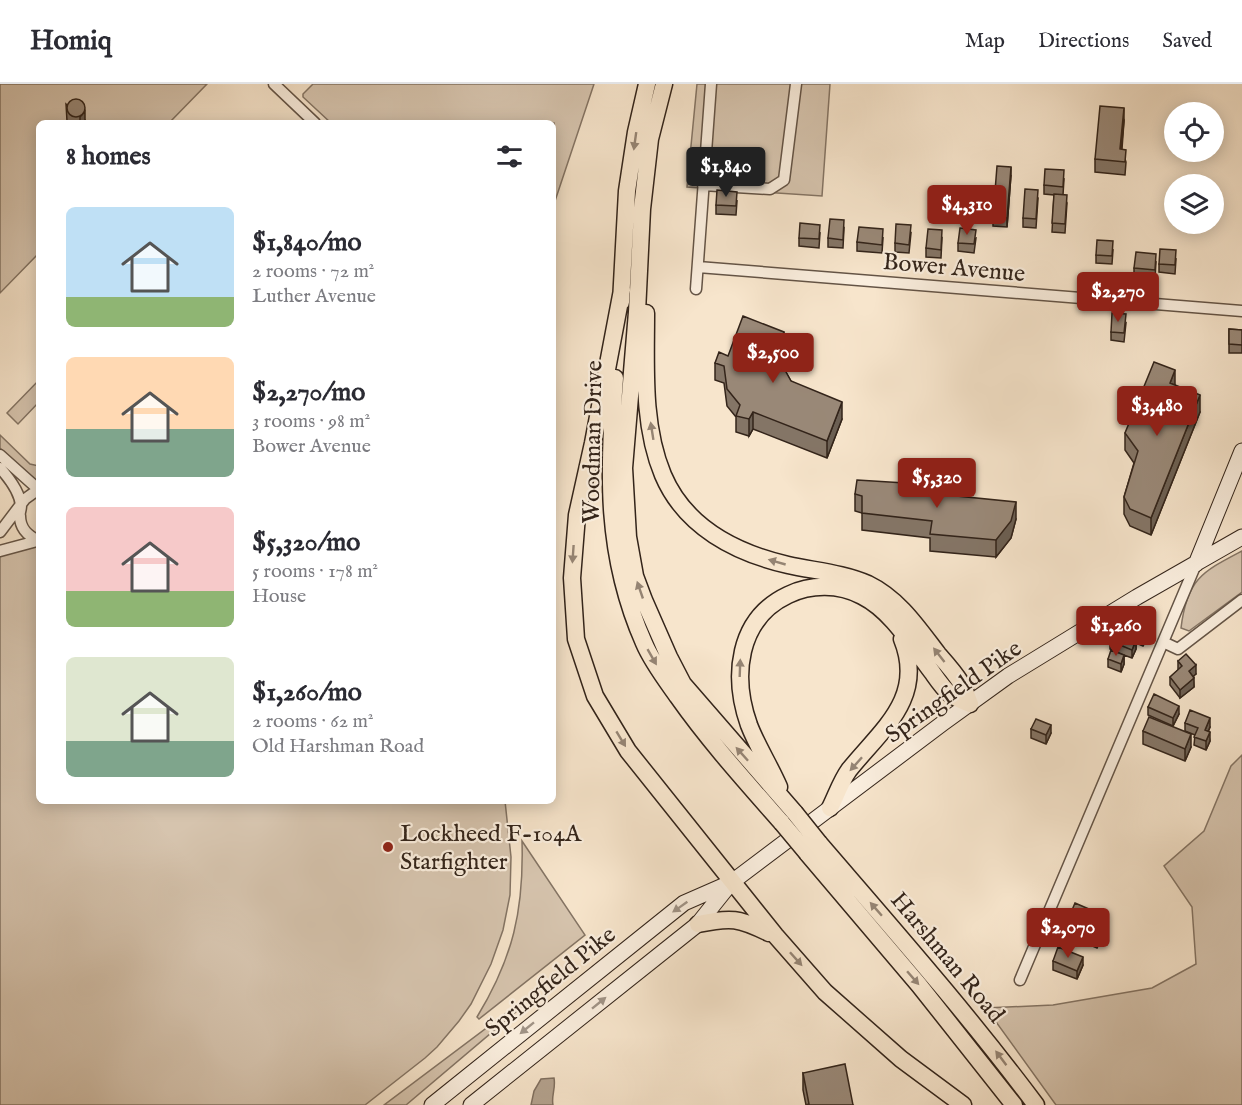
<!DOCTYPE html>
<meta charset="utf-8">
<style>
body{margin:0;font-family:"IM FELL English",serif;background:#f7f7f7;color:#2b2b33;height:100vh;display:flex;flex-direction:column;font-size:22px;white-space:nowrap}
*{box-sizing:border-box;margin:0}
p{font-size:20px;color:#7c7c81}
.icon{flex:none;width:33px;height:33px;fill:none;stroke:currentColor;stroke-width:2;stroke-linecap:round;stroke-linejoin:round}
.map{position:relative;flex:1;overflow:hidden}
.drawer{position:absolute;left:36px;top:36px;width:520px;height:684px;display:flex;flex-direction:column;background:#fff;border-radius:9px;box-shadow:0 3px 15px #0003}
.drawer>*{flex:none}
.buttons{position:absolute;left:1164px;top:18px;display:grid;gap:12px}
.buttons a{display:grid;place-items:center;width:60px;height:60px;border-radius:50%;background:#fff;box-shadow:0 3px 15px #0003;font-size:30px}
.price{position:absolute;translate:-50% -51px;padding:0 14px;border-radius:6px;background:#8f2418;color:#fff;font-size:20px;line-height:39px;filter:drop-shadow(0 2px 3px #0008)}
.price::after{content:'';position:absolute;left:50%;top:36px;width:18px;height:14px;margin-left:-9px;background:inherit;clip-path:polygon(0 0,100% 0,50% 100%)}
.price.on{background:#222;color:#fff}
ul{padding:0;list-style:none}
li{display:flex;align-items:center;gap:18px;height:150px;padding:0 30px}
li span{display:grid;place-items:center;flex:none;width:168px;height:120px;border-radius:9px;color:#555}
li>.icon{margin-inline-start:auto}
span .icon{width:72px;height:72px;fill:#fffc;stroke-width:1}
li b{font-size:26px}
h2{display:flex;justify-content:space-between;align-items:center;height:72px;padding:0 30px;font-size:26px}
header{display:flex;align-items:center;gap:36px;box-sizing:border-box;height:84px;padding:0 30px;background:#fff;border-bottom:2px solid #e1e1e2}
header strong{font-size:28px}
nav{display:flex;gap:33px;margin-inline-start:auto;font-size:21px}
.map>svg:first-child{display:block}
.green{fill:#d6c4ae;stroke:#847464;stroke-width:1.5}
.water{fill:#b4a38f;stroke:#807060;stroke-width:1.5}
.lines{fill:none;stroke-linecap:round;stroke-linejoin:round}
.street-casing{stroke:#645446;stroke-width:13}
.secondary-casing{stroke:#33241a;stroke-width:17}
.primary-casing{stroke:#33241a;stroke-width:19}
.street{stroke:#faeede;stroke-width:10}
.secondary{stroke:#faeede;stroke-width:15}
.primary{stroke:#f7e5cc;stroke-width:16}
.primary-bridge-casing{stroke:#33241a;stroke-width:19;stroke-linecap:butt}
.primary-bridge{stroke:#f7e5cc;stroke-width:16}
.wall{fill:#847566;stroke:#33241a;stroke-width:1.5}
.shaded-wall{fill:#6b5f53;stroke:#33241a;stroke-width:1.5}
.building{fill:#987;stroke:#33241a;stroke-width:1.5}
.oneway{fill:#958473}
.oneway2{fill:#a09386}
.poi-dot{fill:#8f2418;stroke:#faeede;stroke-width:2}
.labels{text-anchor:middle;stroke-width:4.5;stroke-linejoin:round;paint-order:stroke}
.street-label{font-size:24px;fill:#33241a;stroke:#faeede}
.poi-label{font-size:24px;fill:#33241a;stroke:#faeede;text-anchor:start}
</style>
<header>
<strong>Homiq</strong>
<nav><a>Map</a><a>Directions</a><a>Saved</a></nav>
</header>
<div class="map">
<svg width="1242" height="1021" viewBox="0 0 1242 1021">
<rect width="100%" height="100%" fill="#f7e5cc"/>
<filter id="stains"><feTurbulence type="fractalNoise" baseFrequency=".00333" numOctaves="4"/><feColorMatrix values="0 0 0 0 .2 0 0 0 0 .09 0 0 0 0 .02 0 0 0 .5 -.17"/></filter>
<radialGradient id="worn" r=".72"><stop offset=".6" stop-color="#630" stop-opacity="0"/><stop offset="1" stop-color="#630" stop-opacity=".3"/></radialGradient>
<!-- green -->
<path class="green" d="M0,0H207L169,39H39V169L0,209Z
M313,0H594L554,120V39H331L303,13V10Z
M697,0H830L822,112L687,103Z
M39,296V318L18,340L7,329Z
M0,351L30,380L39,382V399L27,391L0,364Z
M33,462H39V717H505L511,773L510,811L503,846L491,880L471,920L459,937L437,963L425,974L365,1021H0V471Z
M1242,467V508L1189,547L1181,544C1187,495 1202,488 1242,467Z
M1242,671V1021H1056L986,924L1053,921L1152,904L1196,880L1192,823L1164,782L1204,747L1231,682Z
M522,757L585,851L479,935L477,933C513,874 524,826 522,757Z
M530,916L406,1021H384L517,921Z"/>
<!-- water -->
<path class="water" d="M554,994C556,1004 551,1012 553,1021H531L534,1007L541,995Z"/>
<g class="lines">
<!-- street casing -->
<g class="street-casing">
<path id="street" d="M274,0L315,39
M703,101L770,105L784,96L796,0
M698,183L1242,227
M696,205L711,0
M0,371L38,405
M0,384C9,394 20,408 21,422C21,426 19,429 20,432C20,445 28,452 39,457
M0,448L25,415L39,405
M0,467L37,457
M1163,558L1178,565L1242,516
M1020,896L1196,480"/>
</g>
<!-- secondary casing -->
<g class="secondary-casing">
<path id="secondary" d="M1196,480L1242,367
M432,1021L684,819L732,798L943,639L1008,592L1137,513L1242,453
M471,1021L698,840L730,800"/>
</g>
<!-- primary casing -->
<g class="primary-casing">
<path id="primary" d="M664,0L650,55L642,125L637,228L624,384L628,453L635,492L644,516L669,573L683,600L795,729
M622,206L593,359L577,431L572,494L576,555L595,612L628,667L775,851L825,908L901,975L963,1021
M621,218L627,107L636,48L647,0
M646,229C646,283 642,341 663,391C685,443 736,469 788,481C815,487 843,489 868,500C899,515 918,544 938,570C946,579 955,589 961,599C965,605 967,613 970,620
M615,294C608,388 605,471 644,559C652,578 666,596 678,613C709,657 746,698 782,739
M779,703C770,682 757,662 749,641C732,593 737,535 788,511C811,500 839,500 862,512C892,527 912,562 932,588C937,595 943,604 949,609C955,614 963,617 970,620
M830,724C836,712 841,697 849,686C881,646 926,614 902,555
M819,759C893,845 968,930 1036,1021
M807,769L919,901L1014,1021
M698,840C731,833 739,834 769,849"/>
</g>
<!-- street -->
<use href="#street" class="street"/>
<!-- secondary -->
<use href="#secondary" class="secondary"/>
<!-- primary -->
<use href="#primary" class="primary"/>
<!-- primary-bridge casing -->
<g class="primary-bridge-casing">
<path id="primary-bridge" d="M795,729L819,759
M782,739L807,769"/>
</g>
<!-- primary-bridge -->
<use href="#primary-bridge" class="primary-bridge"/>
</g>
<!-- wall -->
<path class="wall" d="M66,20L85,36L82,39H69L67,37Z
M1124,37L1122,65L1126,78L1125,91L1095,88V75Z
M1011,91L1007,143L993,142V133Z
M1064,95L1063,111L1067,119L1065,149L1052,148L1054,111L1044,110V101Z
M1038,115L1036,144L1023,143V134Z
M737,117L736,131L716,130V121Z
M844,144L843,164L828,163V154Z
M820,149L819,164L799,162V154Z
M911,149L909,169L895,168V159Z
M883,154L882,169L857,167V158Z
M942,154L941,174L926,173V164Z
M976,154L974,169L958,167V159Z
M1113,166L1112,180L1096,179V171Z
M1176,175L1175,190L1159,188V180Z
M1156,178L1155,194L1134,192V184Z
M1126,239L1124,258L1111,256V248Z
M1229,245L1242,246V269H1229Z
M784,265L779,276L791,297L842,335L827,374L753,345L749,352L736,348V333L727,322L724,299L715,296V279L728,272Z
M1175,301L1200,328L1151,451L1130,442L1124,430V413L1134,379L1125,366V349Z
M855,410H937L1016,435L1011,454L996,473L930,467V454L862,446V429L855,427Z
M1122,545L1145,546L1146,556L1143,562L1136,559V565L1132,574L1124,571V580L1121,588L1108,583V575L1121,570L1110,565V557L1122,551Z
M1178,577L1196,590L1193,592L1194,603L1180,614L1170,601V593L1178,586Z
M1148,623L1179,630L1173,642L1148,631Z
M1185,639L1210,643L1208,648L1210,657L1206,666L1194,661L1195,651L1185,647Z
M1031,645L1051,649L1046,660L1031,654Z
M1143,647L1191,663L1185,677L1143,660Z
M1067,838L1105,845L1097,864L1067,851Z
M1053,877L1083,881L1077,895L1053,886Z
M803,989L853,1021H806L803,1006Z"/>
<!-- shaded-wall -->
<path class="shaded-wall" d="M1124,24V37L1120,78V65Z
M85,27V36L82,39H80V33Z
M1011,83V91L1007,143V134Z
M784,248V265L775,285V268Z
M1175,286V303L1170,299Z
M1200,311V328L1151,451V434Z
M842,318V335L827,374V357Z
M753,328V345L749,352V335Z
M1016,418V435L1011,454L996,473V456Z
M1146,547V556L1143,562V554Z
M1136,556V565L1132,574V566Z
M1124,571V580L1121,588V580Z
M1196,581V590L1189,596V587Z
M1194,594V603L1180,614V606Z
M1179,622V630L1173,642V634Z
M1210,634V643L1205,655V646Z
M1051,641V649L1046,660V651Z
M1210,648V657L1206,666V657Z
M1191,650V663L1185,677V665Z
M1105,832V845L1097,864V851Z
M1083,873V881L1077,895V887Z"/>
<!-- building -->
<path class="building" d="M67 24a9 9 0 1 1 18 0a9 9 0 1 1-18 0Z
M1100,22L1124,24L1120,65L1126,66L1125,78L1095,75Z
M997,82L1011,83L1007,134L993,133Z
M1045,85L1064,86L1063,103L1044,101Z
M1025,105L1038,106L1036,135L1023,134Z
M717,106L737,108L736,122L716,121Z
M1054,110L1067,111L1065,140L1052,139Z
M830,135L844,136L843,156L828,154Z
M800,139L820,141L819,155L799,154Z
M896,140L911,141L909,161L895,159Z
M859,143L883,145L882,161L857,158Z
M960,144L976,146L974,160L958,159Z
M928,145L942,146L941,166L926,164Z
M1097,156L1113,157L1112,172L1096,171Z
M1160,165L1176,166L1175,181L1159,180Z
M1136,168L1156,170L1155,186L1134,184Z
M1112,229L1126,230L1124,249L1111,248Z
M743,232L784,248L775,268L791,297L842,318L827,357L753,328L749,335L736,332L740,321L727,305L724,282L715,279L719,268L728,272Z
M1229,245L1242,246V261L1229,260Z
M1154,278L1175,286L1170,299L1200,311L1151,434L1130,425L1124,413L1138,367L1125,349Z
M857,396L937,401V410L1016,418L1011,437L996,456L930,450L932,437L862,429V412L855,410Z
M1129,530L1145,537L1142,545L1146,547L1143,554L1122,545Z
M1114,547L1136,556L1132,566L1110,557Z
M1111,566L1124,571L1121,580L1108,575Z
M1186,570L1196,581L1189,587L1194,594L1180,606L1170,593L1182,582L1178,577Z
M1154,610L1179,622L1173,634L1148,623Z
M1190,626L1210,634L1205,646L1210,648L1206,657L1194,653L1198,644L1185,639Z
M1149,633L1191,650L1185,665L1143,647Z
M1036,635L1051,641L1046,651L1031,645Z
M1075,819L1105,832L1097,851L1067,838Z
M1058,863L1083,873L1077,887L1053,877Z
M845,980L853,1021H806L809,1020L803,989Z"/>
<!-- one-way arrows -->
<defs><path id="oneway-solid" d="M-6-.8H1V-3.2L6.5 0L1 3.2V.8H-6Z" transform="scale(1.5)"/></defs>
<g class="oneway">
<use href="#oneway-solid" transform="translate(635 57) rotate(98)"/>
<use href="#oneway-solid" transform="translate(652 347) rotate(-99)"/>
<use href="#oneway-solid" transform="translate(573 470) rotate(94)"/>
<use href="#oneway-solid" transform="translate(777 478) rotate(-164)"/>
<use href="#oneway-solid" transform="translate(640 506) rotate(-109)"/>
<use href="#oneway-solid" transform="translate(939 571) rotate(-128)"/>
<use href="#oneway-solid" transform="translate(652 573) rotate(60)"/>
<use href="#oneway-solid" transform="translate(740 584) rotate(-88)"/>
<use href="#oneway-solid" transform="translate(621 655) rotate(59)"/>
<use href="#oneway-solid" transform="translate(742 670) rotate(-132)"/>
<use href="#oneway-solid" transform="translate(856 680) rotate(132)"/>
<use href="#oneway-solid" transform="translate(876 825) rotate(-131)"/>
<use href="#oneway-solid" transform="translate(796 875) rotate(48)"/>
<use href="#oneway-solid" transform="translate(913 894) rotate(49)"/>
<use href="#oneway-solid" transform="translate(1001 974) rotate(-127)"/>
</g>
<g class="oneway2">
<use href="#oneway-solid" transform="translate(680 823) rotate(145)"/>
<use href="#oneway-solid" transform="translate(599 919) rotate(-39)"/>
<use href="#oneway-solid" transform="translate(527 944) rotate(141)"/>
</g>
<!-- markers -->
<circle class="poi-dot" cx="388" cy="763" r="6"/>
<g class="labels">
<!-- street labels -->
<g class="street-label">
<text transform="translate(954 183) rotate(5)" y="8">Bower Avenue</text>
<text transform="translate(592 358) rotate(-89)" y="8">Woodman Drive</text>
<text transform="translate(953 607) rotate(-35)" y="8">Springfield Pike</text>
<text transform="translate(948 873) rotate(50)" y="8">Harshman Road</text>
<text transform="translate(550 897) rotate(-39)" y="8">Springfield Pike</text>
</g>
<!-- poi labels -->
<g class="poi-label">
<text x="400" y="757">Lockheed F-104A<tspan x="400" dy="28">Starfighter</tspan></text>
</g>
</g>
<rect width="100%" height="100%" filter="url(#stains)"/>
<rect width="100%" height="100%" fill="url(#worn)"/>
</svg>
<div class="buttons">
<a><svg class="icon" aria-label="locate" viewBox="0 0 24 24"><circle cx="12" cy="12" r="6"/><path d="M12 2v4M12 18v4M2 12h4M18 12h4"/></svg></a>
<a><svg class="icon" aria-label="layers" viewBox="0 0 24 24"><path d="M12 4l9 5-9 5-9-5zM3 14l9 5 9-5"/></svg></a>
</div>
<b class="price on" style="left:726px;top:114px">$1,840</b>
<b class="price" style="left:967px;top:152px">$4,310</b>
<b class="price" style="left:1118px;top:239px">$2,270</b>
<b class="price" style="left:773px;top:300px">$2,500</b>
<b class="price" style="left:1157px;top:353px">$3,480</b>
<b class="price" style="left:937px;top:425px">$5,320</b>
<b class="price" style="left:1116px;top:573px">$1,260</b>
<b class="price" style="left:1068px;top:875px">$2,070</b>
<section class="drawer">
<h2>8 homes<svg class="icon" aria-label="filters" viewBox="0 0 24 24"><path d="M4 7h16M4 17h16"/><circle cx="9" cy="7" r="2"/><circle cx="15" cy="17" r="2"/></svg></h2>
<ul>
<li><span style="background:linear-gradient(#bfe0f5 75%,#8fb573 0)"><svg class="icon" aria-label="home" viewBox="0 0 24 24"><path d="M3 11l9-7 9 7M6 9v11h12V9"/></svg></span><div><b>$1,840/mo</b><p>2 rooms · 72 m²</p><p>Luther Avenue</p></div></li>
<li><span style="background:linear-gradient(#ffd9b3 60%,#7fa58c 0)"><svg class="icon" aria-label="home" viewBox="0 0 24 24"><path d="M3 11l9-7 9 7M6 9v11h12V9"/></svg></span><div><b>$2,270/mo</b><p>3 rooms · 98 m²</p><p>Bower Avenue</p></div></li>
<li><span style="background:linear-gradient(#f6c9c9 70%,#8fb573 0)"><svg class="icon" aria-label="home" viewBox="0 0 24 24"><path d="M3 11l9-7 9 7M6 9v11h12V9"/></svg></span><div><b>$5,320/mo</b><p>5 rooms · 178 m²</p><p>House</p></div></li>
<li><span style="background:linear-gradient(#dfe7d0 70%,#7fa58c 0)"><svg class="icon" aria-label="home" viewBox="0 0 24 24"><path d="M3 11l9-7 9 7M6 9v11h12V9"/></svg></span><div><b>$1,260/mo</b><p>2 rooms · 62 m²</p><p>Old Harshman Road</p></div></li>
</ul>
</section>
</div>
